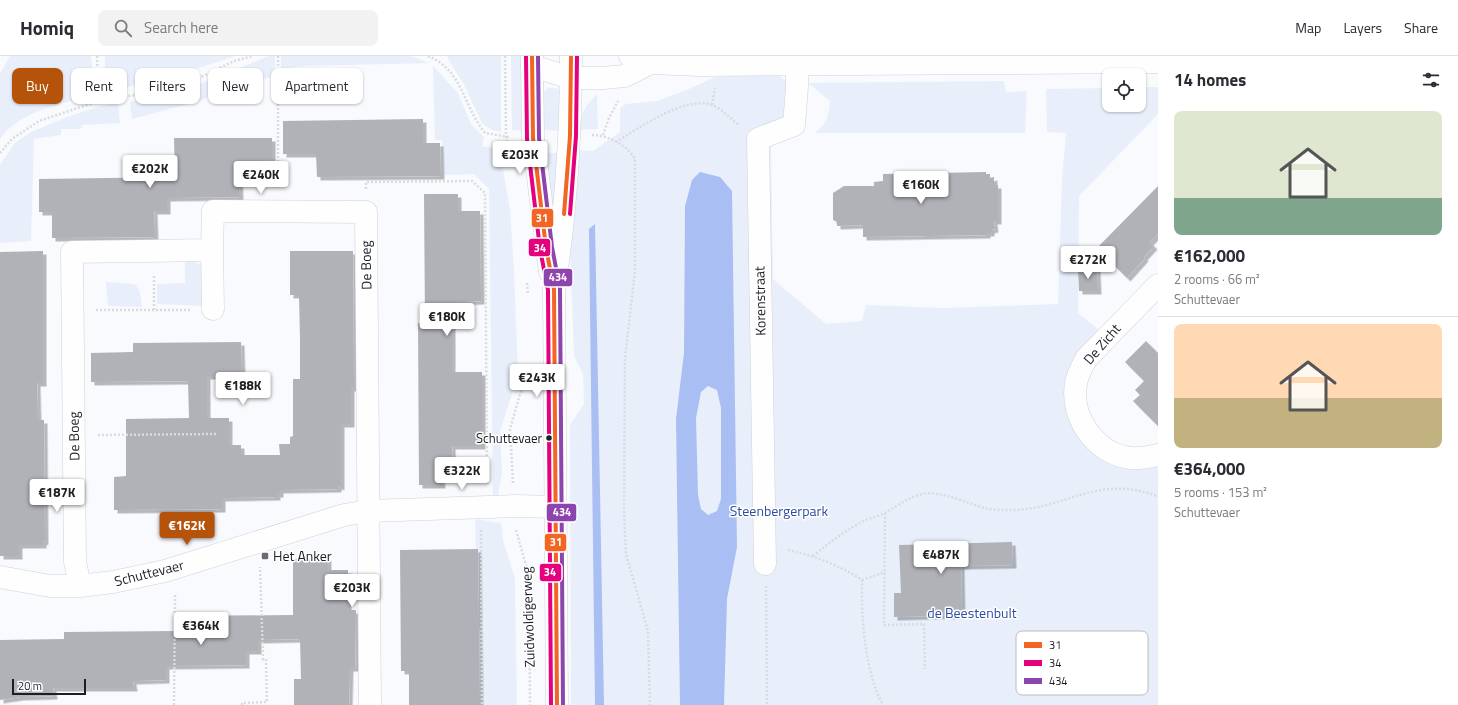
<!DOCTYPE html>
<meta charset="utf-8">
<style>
body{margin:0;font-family:"Titillium Web",sans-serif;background:#f2f2f3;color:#2b2b33;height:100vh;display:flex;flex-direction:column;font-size:15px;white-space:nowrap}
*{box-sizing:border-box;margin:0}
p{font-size:13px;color:#7c7c81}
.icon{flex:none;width:22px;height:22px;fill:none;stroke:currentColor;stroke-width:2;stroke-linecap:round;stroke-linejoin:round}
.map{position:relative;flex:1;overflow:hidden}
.panel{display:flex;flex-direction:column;background:#fff;width:300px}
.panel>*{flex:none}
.banner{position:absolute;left:12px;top:12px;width:380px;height:36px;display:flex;gap:8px}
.fabs{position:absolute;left:1102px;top:12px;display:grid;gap:8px}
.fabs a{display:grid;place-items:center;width:44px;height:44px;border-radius:8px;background:#fff;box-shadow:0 1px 3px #0004;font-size:20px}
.scale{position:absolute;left:12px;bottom:10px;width:74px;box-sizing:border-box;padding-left:4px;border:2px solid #1a1e25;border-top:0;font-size:11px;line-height:14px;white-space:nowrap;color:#1a1e25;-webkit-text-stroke:3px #fff;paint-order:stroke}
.price{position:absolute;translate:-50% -34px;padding:0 9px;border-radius:4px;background:#fff;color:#222;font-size:13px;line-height:26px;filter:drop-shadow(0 1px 2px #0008)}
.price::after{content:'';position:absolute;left:50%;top:24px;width:12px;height:9px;margin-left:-6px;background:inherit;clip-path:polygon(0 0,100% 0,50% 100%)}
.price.current{background:#b45309;color:#fff}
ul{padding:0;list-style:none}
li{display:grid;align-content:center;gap:8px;height:212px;padding:0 16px}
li+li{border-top:1px solid #e1e1e2}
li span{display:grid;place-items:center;height:124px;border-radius:8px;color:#555}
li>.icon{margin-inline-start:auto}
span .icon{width:72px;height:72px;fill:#fffc;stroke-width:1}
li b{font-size:17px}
h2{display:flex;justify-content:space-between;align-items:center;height:48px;padding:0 16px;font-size:17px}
.chip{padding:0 14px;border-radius:8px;background:#fff;box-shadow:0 1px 3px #0004;font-size:14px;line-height:36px}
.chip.current{background:#b45309;color:#fff}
header{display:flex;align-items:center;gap:24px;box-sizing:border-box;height:56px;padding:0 20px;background:#fff;border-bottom:1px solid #e1e1e2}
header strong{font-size:19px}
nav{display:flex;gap:22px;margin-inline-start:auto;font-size:14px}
.search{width:280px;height:36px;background:#f2f2f3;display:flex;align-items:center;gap:10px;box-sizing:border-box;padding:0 14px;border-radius:8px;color:#7c7c81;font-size:15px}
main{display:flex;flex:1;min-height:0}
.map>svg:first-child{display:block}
.green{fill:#e9eefb}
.water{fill:#a9bff3;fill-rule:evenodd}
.building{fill:#b0b2b8;filter:url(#shadow)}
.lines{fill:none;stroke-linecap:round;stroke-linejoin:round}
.minor-casing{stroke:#ced1d6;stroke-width:23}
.major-casing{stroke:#ced1d6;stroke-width:23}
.path{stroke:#d9dbdc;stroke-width:2.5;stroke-dasharray:2 2;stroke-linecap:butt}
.minor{stroke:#fefeff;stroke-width:22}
.major{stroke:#fefeff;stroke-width:22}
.bus-1-casing{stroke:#fff;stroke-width:7}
.bus-2-casing{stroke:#fff;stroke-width:7}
.bus-3-casing{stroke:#fff;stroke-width:7}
.bus-1{stroke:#f26522;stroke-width:4}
.bus-2{stroke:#e5007d;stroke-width:4}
.bus-3{stroke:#8e44ad;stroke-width:4}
.bus-dot{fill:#1a1e25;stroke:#fff;stroke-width:1.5}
.poi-dot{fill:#686b71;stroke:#fff;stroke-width:1.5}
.labels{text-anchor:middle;stroke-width:3;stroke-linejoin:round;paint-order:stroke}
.bus-label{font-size:13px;fill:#1a1e25;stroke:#fff;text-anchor:end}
.street-label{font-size:14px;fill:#1a1e25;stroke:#fff}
.park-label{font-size:14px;fill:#2e4ca1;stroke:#fff}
.poi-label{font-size:14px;fill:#1a1e25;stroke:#fff;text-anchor:start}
.key{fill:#fff;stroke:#babcbe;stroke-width:1}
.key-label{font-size:11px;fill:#1a1e25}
.line-badge{stroke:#fff;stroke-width:1.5}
.badge-label{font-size:11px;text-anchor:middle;font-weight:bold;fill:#fff}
</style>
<header>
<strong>Homiq</strong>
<div class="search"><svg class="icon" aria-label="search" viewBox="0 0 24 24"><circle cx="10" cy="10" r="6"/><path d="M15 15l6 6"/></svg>Search here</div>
<nav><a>Map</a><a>Layers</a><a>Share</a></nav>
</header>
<main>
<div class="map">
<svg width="1158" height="649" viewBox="0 0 1158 649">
<defs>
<filter id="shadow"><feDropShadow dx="3.5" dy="3.5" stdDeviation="0" flood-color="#0004"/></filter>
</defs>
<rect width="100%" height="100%" fill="#f8fafd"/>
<!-- green -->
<path class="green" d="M10,0H91L94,39C62,48 20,54 0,83V18Z
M105,0H235L202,11L105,37Z
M269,0H275V20L242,28L219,36L200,45L132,63L130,46L195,30Z
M281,0H411L429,7L306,10L281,13Z
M448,0H501V76L492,74L482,67L463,27L448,3Z
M511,0H525V75L512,74Z
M433,10L458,37L471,68L484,81L482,90L503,95V113L510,154L514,214L518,319L500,375L502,416L498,440L493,439L489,133L474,118L444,119L442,84H435Z
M747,19L780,20L787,27L784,67L758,70L771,86L773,223L826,268L862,265L866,249L943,252L1058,248L1062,122L1066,77L1047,76L1046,33L1109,32V49H1139V31H1158V58L1079,140L1078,257L1100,275L1073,365L1158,407V649H571L570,369L584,348L583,318L574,300L569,165L576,94L593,95L620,76V52L626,48L657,45L689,33L715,21Z
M1004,25L1006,36L1027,35L1025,77H815C827,68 829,59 830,45L808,27Z
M548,32H556L562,35L563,75L541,74L539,39Z
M597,38L598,73L578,74C580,58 586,49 597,38Z
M118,47L120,67L82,69L81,73H61V79L34,83L31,185L0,187V109L15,87L31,76L67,61L101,50Z
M543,96L561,98L556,173Z
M185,204L194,205L203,211V250L157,248V228L185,227Z
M106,226L135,228L140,236L142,251L108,250Z
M475,463L501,467L503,485L515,522L517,649H479Z"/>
<!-- water -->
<path class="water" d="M700,116L720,121L732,135L737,491L727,543L724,649H680L676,363L684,297L685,150L692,124ZM708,330L717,334L721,352V443L717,455L708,459L701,453L698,439L696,362L701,336Z
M595,168L604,649H595L589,173Z"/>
<!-- building -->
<path class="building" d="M423,63V87H440L441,120L317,121L316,98H283V65Z
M174,82H272V104H261V115H239L240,141L167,142V155H154L155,181L52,182V156H39V123L175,121Z
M986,116V118H990V122L994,121V129H998V165H994L995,173L991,174V177H987V179L863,181V169L837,170V166L833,164V137L844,130H874V126L883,125V118Z
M1158,130V178L1150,186L1154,190L1144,201L1145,202L1127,222L1097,192Z
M424,138H458V155H480L481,245L459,246V267H452V316H482V390H452L453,418H441L442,429H419L418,267H425Z
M43,195V327H37L38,364H44L45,485L43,486V489H19V500H0V196Z
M290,195H353L354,332H351V368H341V431L338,430V433L280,434V438H277V441L222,442V453L114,454V421L126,420V363L189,362L188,325L91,326V297L133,296V287L241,286L242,320H207V362H229V389H241V399H280L279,388H290V381L293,380V323H300V283L299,239H290Z
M1097,212L1098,235H1079L1078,213Z
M1146,285L1158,297V370L1133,345L1140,339L1135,334L1144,325L1125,306Z
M1012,486L1013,509L961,510L962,559L894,561V537H901L899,489Z
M478,493L480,649H409V615H401L400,494Z
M328,502V514H348V554H356L355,612H350L349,649H294V623H301L300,583L258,584V595H246V609L166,610V624L133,625L134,632H53L54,640L20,641L0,644V584L64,583V576L176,575V560L293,559V503Z"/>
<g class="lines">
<!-- minor casing -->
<g class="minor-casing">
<path id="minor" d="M630,0L651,7L699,9L1158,6
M532,10L571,22H603L625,20L651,7
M212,194L213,253
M1158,229L1086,303C1082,311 1077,319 1076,328C1070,362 1096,398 1131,402C1140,403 1149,401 1158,399
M765,508L758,83L794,69L797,31V0
M0,521L50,530H80L113,526L165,515L344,459L369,455L515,450L555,451
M80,530L75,506L72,196L212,194L213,155L366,156L370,649"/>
</g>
<!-- major casing -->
<g class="major-casing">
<path id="major" d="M532,0L533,82L550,216
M557,649L554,233C566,155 571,78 571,0"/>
</g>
<!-- path -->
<path class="path" d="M97,0L99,45
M278,0V131
M428,0C463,14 463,50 485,77L509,81
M505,0L506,80L509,97
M712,49L715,32
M592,79C608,79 627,89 635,103V215L625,302L624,455L626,498L648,575L650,649
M603,79L609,62L618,45
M616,86C637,73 686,39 712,49C721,52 731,63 739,69
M0,97L12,83L39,65L99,45L147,37L195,24L234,5L253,0
M366,133V126L472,125L485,137L487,428
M527,227L528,238
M96,254H191
M154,254V218
M98,379L216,378
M513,427L510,373L529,307
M885,457L884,569L924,568L925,613
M481,474L482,649
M516,474L529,520L530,649
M788,494C815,500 839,509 862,524C861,561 865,617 883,649
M813,500C828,488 843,476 860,467C868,462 878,461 886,456C900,449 906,442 923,438C941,434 968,448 985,452C992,454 999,454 1006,454C1063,456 1094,417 1157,440
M862,524L885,516
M766,530L767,649
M174,649L175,538
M242,649V647L267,646L266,604H263V600L260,511"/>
<!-- minor -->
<use href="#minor" class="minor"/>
<!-- major -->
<use href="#major" class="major"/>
<!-- bus-1 casing -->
<g class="bus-1-casing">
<path id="bus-1" d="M532,0L533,82L546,192L554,233L557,649
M564,158L570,80L571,0"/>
</g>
<!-- bus-2 casing -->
<g class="bus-2-casing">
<path id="bus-2" d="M526,0L527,83L540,193L548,234L551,649
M570,158L576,80L577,0"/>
</g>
<!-- bus-3 casing -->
<g class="bus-3-casing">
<path id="bus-3" d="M538,0L539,82L552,191L560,233L563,649"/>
</g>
<!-- bus-1 -->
<use href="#bus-1" class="bus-1"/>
<!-- bus-2 -->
<use href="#bus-2" class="bus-2"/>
<!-- bus-3 -->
<use href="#bus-3" class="bus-3"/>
</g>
<!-- markers -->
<circle class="bus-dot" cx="549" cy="382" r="3.5"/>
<rect class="poi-dot" x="261" y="496" width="8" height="8" rx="2"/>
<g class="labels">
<!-- bus labels -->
<g class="bus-label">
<text x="542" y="387">Schuttevaer</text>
</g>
<!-- street labels -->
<g class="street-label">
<text transform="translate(366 209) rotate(-91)" y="5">De Boeg</text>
<text transform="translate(760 245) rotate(-91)" y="5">Korenstraat</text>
<text transform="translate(1102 288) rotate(-49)" y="5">De Zicht</text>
<text transform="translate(74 380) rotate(-91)" y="5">De Boeg</text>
<text transform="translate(149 517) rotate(-14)" y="5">Schuttevaer</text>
<text transform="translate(528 561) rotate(-92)" y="5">Zuidwoldigerweg</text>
</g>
<!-- park labels -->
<g class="park-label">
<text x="779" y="460">Steenbergerpark</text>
<text x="972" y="562">de Beestenbult</text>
</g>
<!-- poi labels -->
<g class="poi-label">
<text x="273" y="505">Het Anker</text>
</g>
</g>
<!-- legend -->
<rect x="1016" y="575" width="132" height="64" rx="6" class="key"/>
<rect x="1024" y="586" width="18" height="6" fill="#f26522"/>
<rect x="1024" y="604" width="18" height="6" fill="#e5007d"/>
<rect x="1024" y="622" width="18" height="6" fill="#8e44ad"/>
<g class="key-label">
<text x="1049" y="593">31</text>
<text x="1049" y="611">34</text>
<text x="1049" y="629">434</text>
</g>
<g class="line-badge">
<rect x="531" y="152" width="23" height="20" rx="4" fill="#f26522"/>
<rect x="528" y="182" width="23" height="19" rx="4" fill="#e5007d"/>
<rect x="543" y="212" width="30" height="19" rx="4" fill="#8e44ad"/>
<rect x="546" y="447" width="31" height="19" rx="4" fill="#8e44ad"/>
<rect x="544" y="477" width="23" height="19" rx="4" fill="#f26522"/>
<rect x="539" y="507" width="23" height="19" rx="4" fill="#e5007d"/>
</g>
<g class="badge-label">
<text x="542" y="166">31</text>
<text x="540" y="196">34</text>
<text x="558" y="225">434</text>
<text x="562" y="460">434</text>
<text x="556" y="490">31</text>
<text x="550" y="520">34</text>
</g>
</svg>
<div class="fabs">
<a><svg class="icon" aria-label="locate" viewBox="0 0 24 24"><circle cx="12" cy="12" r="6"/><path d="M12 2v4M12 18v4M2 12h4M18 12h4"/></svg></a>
</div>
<div class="scale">20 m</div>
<b class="price" style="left:520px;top:119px">€203K</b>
<b class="price" style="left:150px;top:133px">€202K</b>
<b class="price" style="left:261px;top:139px">€240K</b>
<b class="price" style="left:921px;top:149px">€160K</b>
<b class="price" style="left:1088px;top:224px">€272K</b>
<b class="price" style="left:447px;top:281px">€180K</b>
<b class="price" style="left:537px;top:342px">€243K</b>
<b class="price" style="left:243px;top:350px">€188K</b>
<b class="price" style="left:462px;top:435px">€322K</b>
<b class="price" style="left:57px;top:457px">€187K</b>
<b class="price current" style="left:187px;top:490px">€162K</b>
<b class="price" style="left:941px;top:519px">€487K</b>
<b class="price" style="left:352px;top:552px">€203K</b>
<b class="price" style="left:201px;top:590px">€364K</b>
<div class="banner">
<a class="chip current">Buy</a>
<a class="chip">Rent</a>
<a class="chip">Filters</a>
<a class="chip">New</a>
<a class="chip">Apartment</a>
</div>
</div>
<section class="panel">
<h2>14 homes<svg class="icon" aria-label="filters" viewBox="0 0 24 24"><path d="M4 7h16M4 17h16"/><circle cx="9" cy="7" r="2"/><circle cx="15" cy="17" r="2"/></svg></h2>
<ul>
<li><span style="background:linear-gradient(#dfe7d0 70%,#7fa58c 0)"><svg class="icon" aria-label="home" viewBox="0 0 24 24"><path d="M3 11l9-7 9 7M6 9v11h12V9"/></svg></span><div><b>€162,000</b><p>2 rooms · 66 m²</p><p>Schuttevaer</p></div></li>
<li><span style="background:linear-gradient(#ffd9b3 60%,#c2b280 0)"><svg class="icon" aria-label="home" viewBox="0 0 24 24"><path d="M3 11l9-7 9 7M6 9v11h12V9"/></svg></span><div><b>€364,000</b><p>5 rooms · 153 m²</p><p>Schuttevaer</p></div></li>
</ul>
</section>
</main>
